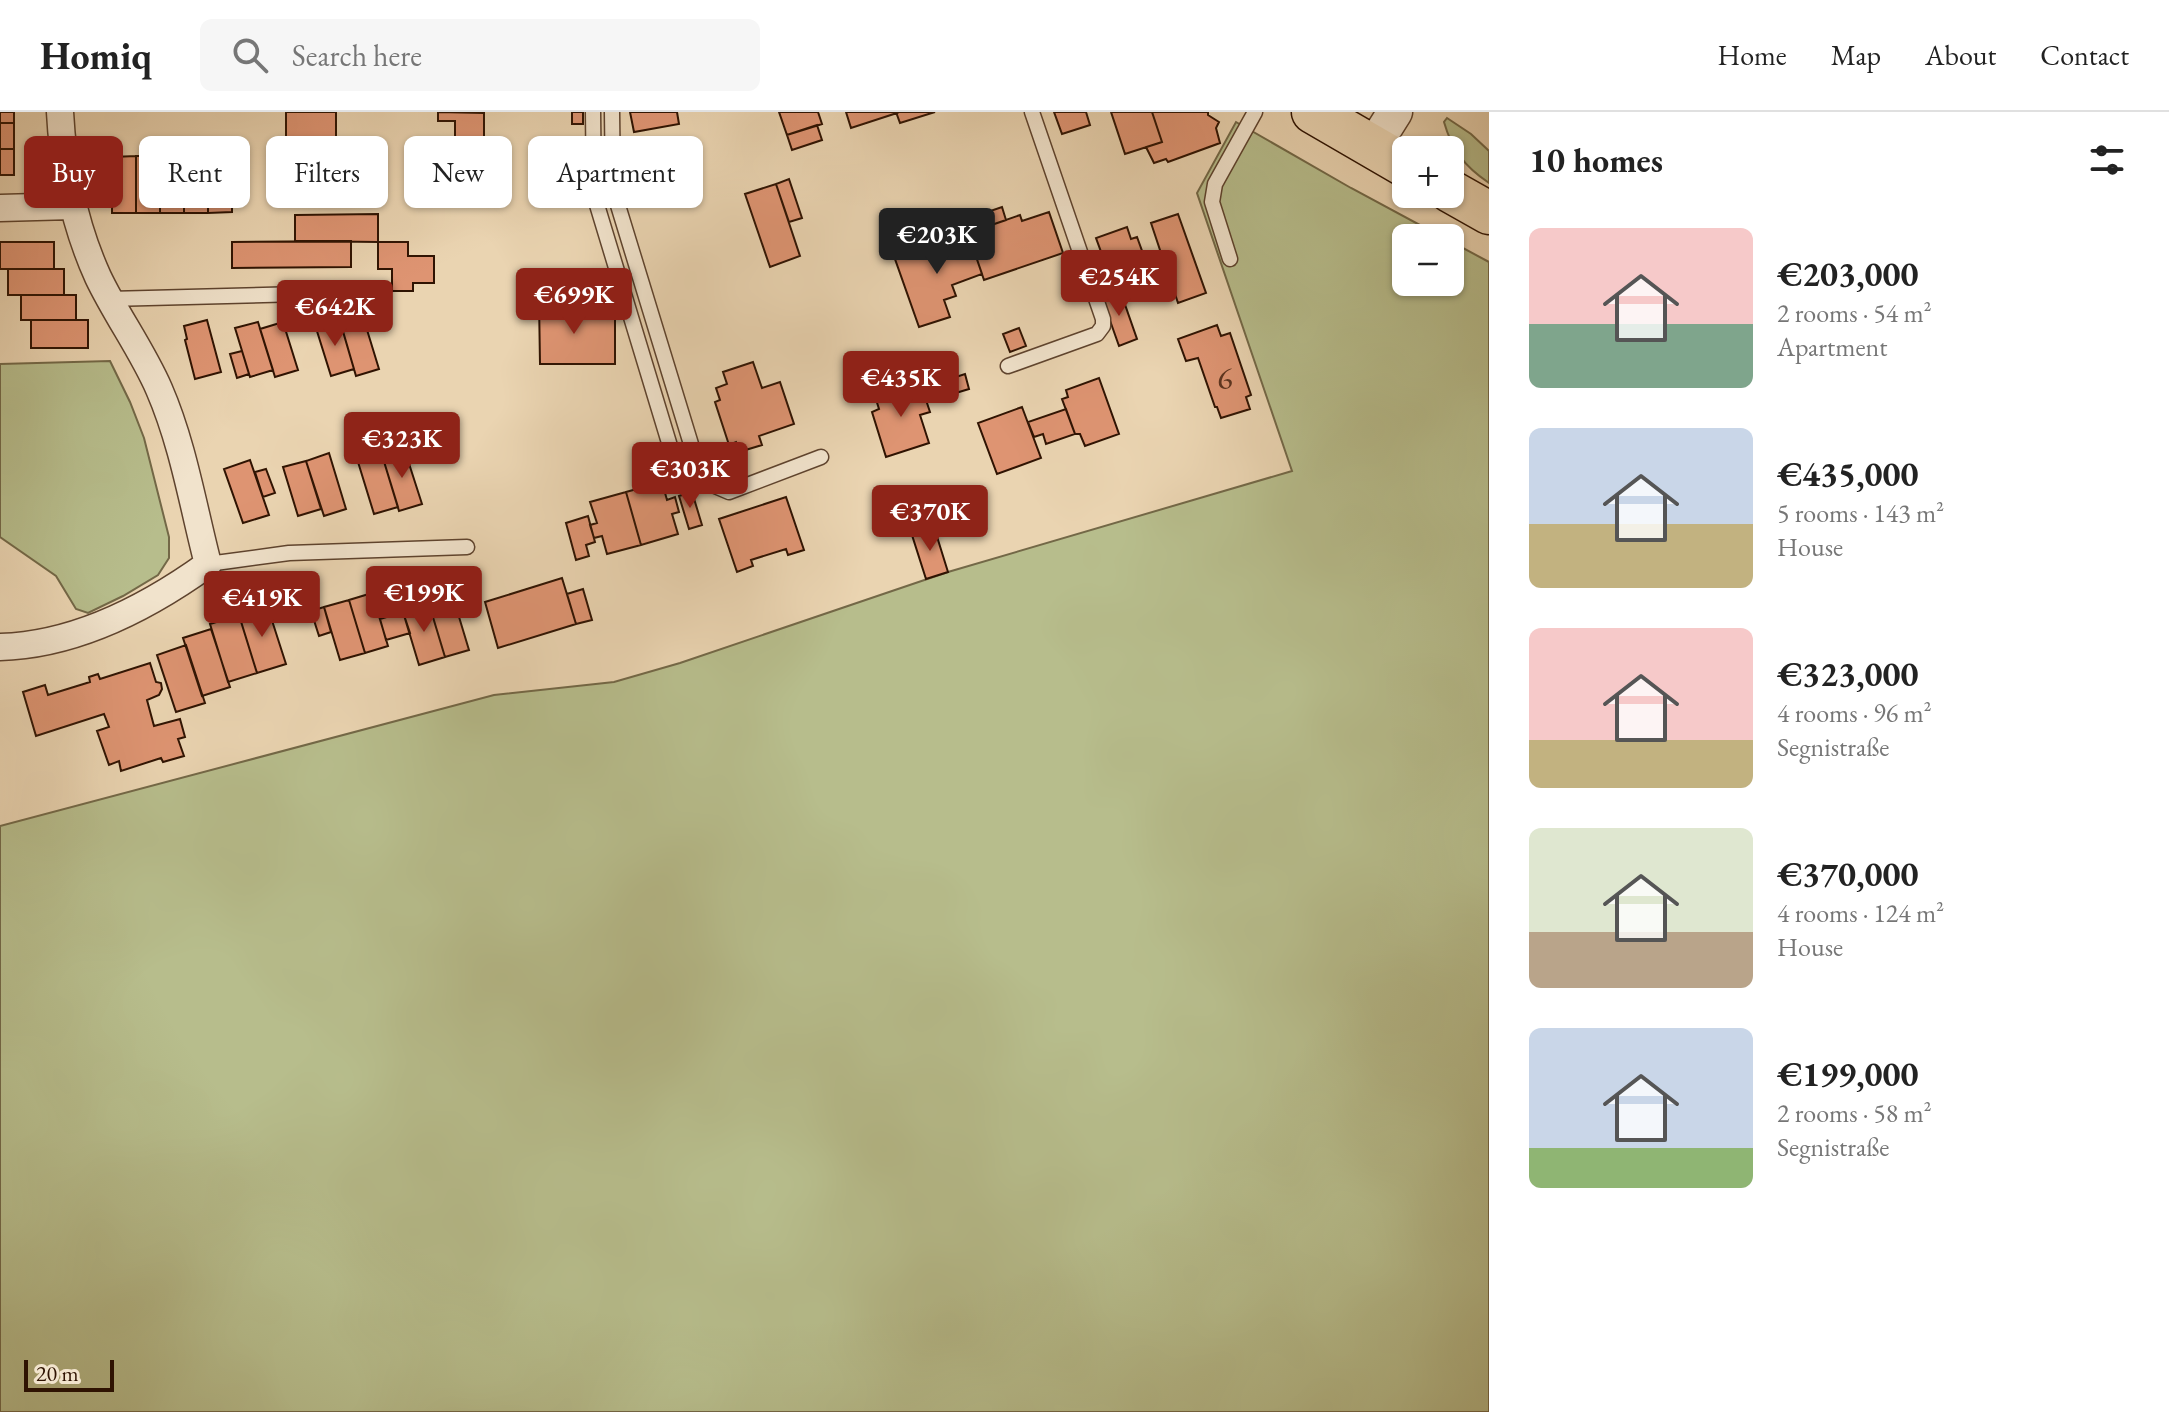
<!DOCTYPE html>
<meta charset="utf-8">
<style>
body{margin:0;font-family:"EB Garamond",serif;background:#f6f6f6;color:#222;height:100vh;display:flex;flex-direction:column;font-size:30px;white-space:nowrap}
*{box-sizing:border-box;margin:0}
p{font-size:26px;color:#767676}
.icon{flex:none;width:44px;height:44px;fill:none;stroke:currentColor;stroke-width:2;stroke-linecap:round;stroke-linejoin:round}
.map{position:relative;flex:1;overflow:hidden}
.sheet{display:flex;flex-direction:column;background:#fff;width:680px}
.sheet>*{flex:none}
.banner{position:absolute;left:24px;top:24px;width:760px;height:72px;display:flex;gap:16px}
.tools{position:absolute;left:1392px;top:24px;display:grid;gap:16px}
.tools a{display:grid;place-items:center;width:72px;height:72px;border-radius:12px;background:#fff;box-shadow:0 2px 6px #0004;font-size:40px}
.scale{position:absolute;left:24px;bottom:20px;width:90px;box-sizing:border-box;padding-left:8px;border:4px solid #2f1302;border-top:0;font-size:22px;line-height:28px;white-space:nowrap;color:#2f1302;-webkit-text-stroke:6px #f1e3cc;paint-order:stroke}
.price{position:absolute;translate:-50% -68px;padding:0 18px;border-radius:8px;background:#8f2418;color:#fff;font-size:26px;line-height:52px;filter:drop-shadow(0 2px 4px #0008)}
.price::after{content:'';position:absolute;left:50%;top:48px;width:24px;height:18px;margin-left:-12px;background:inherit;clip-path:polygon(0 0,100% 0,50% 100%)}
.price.selected{background:#222;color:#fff}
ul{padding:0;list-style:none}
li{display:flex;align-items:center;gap:24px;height:200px;padding:0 40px}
li span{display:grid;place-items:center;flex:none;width:224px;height:160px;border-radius:12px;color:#555}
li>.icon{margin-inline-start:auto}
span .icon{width:96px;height:96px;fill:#fffc;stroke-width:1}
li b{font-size:34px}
h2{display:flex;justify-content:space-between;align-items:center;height:96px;padding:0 40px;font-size:34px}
.pill{padding:0 28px;border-radius:12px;background:#fff;box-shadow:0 2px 6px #0004;font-size:28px;line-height:72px}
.pill.selected{background:#8f2418;color:#fff}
header{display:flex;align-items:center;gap:48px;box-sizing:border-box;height:112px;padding:0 40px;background:#fff;border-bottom:2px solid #e0e0e0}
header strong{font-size:38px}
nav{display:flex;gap:44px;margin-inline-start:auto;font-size:28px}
.search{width:560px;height:72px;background:#f6f6f6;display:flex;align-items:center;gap:20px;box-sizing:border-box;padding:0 28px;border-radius:12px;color:#767676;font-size:30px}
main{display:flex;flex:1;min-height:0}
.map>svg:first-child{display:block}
.green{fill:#b7bd8c;stroke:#736847;stroke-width:2}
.building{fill:#de9472;stroke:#2f1302;stroke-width:2}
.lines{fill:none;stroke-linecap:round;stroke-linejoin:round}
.service-casing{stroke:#5e432e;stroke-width:17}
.minor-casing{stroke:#5e432e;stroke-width:29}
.tertiary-casing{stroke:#5e432e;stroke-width:37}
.primary-casing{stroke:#2f1302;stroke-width:45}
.service{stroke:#f1e3cc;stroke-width:14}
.minor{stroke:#f1e3cc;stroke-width:26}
.tertiary{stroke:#f1e3cc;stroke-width:34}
.primary{stroke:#ead4b1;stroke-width:42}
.labels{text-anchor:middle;stroke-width:6;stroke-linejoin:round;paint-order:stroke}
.number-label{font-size:32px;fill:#5b331e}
</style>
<header>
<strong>Homiq</strong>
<div class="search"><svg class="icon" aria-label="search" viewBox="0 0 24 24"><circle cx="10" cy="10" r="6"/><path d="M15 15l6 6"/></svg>Search here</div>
<nav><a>Home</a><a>Map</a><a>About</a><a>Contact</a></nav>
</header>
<main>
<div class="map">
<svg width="1489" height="1300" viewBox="0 0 1489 1300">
<rect width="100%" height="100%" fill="#ead4b1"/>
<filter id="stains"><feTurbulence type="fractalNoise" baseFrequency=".0025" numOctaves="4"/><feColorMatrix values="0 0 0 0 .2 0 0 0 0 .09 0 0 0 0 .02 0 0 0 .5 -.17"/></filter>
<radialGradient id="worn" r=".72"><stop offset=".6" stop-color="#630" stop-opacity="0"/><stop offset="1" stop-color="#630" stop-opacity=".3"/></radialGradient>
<!-- green -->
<path class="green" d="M1447,6L1471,22L1489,39V71C1464,54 1452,38 1444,10Z
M1236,10L1351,76L1444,126H1406V170H1450V129L1489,150V1300H0V714L494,583L614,570L680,551L948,460L1292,359L1197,81Z
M110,249L130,290L144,326L169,425V446L158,463L123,484L88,501L76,497L56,464L0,425V252Z"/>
<!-- building -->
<path class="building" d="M0,0H14V11H0Z
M286,0H336V69H286Z
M438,0L484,1V65H455V9H438Z
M572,0H583V12H572Z
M630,0H677L679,12L634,20Z
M779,0H818L822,12L787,23Z
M846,0H896L897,1L851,16Z
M896,0H935L900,11Z
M1054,0H1086L1090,13L1062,22Z
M1111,0H1152L1162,30L1125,42Z
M1152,0H1208V3L1219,10L1216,16L1220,31L1168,50L1166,47L1154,51L1146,35L1162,30Z
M0,11H14V37H0Z
M817,13L822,28L792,38L787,23Z
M0,37H14V63H0Z
M136,44V101H112V45Z
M136,44H160V101H136Z
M160,44H184V101H160Z
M184,44H208V101H184Z
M208,44H232V100L208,101Z
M97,50H112V70H105L104,75H97Z
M789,67L802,106L789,110L776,72Z
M776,72L800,144L770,155L745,82Z
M1002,95L1006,108L968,121L964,108Z
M1049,100L1063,141L984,168L968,121L1020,103L1022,109Z
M378,102V130L295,129V103Z
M1178,102L1206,181L1178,191L1172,173L1164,176L1157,156L1165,153L1151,111Z
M1127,115L1131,127L1137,125L1145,147L1139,149L1149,178L1119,189L1096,126Z
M968,121L982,162L952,173L956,184L944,188L950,205L919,215L895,147Z
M351,129V155L232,156V130Z
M0,130H54V157H0Z
M378,130H408V144H434V171H413V179H392V157H378Z
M8,157H64V183H8Z
M1115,179L1119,189L1123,187L1137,227L1119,234L1101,183Z
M21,183H76V208H21Z
M539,188H576V205H615V252H540Z
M31,208H88V236H31Z
M207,208L221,260L195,267L185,228L187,227L184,214Z
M364,208L379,257L356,264L342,216Z
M340,209L354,257L331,264L316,216Z
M258,210L273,258L250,265L235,216Z
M283,210L298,258L275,265L260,217Z
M1217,213L1221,224L1230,221L1251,283L1246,285L1250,297L1221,306L1217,295H1215L1198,246L1186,249L1178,227Z
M1019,216L1026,234L1010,240L1003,222Z
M242,239L249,262L237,266L230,242Z
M930,246L936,262L922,268L915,251Z
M753,250L762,276L780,270L794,312L759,324L762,333L739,340L736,330L729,333L715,290L720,288L716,276L727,272L723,260Z
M965,262L969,277L929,289L925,275Z
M1099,266L1119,322L1085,334L1080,322H1075L1062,287L1068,285L1066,278Z
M910,270L913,279L922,276L930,300L920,303L929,331L886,345L872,300L879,297L874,281Z
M1022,295L1041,346L997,362L978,311Z
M1066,297L1075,322L1046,332L1043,322L1034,325L1028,310Z
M404,336L422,392L399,399L382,343Z
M329,341L346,397L324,404L306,349Z
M382,343L398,395L374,402L358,350Z
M250,348L269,403L243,411L224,357Z
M306,349L321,397L298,404L283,355Z
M266,357L275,381L263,385L255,360Z
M662,370L667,388L675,385L679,400L672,402L678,422L641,433L626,380Z
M626,380L641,433L607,442L602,424L594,426L590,413L597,411L590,390Z
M692,380L702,413L689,417L679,384Z
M786,385L804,438L788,443L786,437L751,448L753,454L737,460L719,407Z
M588,404L595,430L586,433L589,444L576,448L566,411Z
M934,415L948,460L926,467L912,423Z
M562,466L576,512L498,536L485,490Z
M583,477L592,508L576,512L567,482Z
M372,481L388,534L365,541L349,488Z
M453,485L469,538L445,545L429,492Z
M349,488L365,541L340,548L324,495Z
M429,492L445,545L419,553L403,500Z
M267,493L286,552L257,561L239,503Z
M324,495L331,520L319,524L311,499Z
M403,500L410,521L386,528L380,507Z
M239,503L257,561L228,570L210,512Z
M211,517L230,575L202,584L183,526Z
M186,533L205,591L176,600L157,543Z
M150,551L156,570L161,571L162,577L159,583L147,588L154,614L180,607L185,625L178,627L184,644L163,650L161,646L121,659L119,649L109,653L97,619L109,615L104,602L36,624L23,580L45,573L48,583L90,570L89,565L98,562L100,567Z"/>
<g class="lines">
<!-- service casing -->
<g class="service-casing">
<path id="service" d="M593,0L594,83L670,334
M612,0L613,77L698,355L715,374L729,380L821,345
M1230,147L1212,90L1215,72L1255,0
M109,187L375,180
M1008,254L1097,222L1103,214V207L1032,0
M208,452L289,441L467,435"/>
</g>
<!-- minor casing -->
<g class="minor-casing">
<path id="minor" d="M0,96L72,94
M0,535C76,533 147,496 208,452C193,394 183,332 159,277C142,238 116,203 98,165C74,112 63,57 60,0"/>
</g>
<!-- tertiary casing -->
<g class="tertiary-casing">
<path id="tertiary" d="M1373,35L1395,0"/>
</g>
<!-- primary casing -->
<g class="primary-casing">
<path id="primary" d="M1313,0L1406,54
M1450,79L1489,101"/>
</g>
<!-- service -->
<use href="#service" class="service"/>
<!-- minor -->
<use href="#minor" class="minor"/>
<!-- tertiary -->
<use href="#tertiary" class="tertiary"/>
<!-- primary -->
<use href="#primary" class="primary"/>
</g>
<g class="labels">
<!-- number labels -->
<g class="number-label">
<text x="1225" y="277">6</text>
</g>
</g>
<rect width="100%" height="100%" filter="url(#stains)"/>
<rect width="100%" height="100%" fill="url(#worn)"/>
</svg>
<div class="tools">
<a>+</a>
<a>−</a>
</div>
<div class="scale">20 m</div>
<b class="price selected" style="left:937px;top:164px">€203K</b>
<b class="price" style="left:1119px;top:206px">€254K</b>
<b class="price" style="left:574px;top:224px">€699K</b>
<b class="price" style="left:335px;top:236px">€642K</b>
<b class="price" style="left:901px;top:307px">€435K</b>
<b class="price" style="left:402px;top:368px">€323K</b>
<b class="price" style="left:690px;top:398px">€303K</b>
<b class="price" style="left:930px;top:441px">€370K</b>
<b class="price" style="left:424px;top:522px">€199K</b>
<b class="price" style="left:262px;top:527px">€419K</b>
<div class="banner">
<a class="pill selected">Buy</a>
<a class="pill">Rent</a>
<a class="pill">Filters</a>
<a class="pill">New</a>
<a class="pill">Apartment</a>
</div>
</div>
<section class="sheet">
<h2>10 homes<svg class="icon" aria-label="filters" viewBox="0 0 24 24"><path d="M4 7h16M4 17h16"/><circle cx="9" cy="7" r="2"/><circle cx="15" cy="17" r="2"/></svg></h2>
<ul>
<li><span style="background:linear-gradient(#f6c9c9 60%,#7fa58c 0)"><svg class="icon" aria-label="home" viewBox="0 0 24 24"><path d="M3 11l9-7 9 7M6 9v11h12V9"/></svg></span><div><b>€203,000</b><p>2 rooms · 54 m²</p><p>Apartment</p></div></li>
<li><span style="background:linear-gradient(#c9d6e8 60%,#c2b280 0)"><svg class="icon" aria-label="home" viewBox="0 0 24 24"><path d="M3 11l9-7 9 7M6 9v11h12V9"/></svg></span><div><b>€435,000</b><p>5 rooms · 143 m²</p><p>House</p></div></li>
<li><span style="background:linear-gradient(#f6c9c9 70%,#c2b280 0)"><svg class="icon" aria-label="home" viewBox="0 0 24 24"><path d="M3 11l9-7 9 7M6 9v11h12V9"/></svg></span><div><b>€323,000</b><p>4 rooms · 96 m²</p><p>Segnistraße</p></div></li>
<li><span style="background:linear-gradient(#dfe7d0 65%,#b9a48a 0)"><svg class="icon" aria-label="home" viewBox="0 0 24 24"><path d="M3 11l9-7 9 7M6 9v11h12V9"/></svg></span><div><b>€370,000</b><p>4 rooms · 124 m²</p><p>House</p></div></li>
<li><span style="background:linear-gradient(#c9d6e8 75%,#8fb573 0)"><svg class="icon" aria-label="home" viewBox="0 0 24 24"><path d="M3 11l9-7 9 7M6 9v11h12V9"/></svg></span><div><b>€199,000</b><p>2 rooms · 58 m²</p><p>Segnistraße</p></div></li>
</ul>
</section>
</main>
